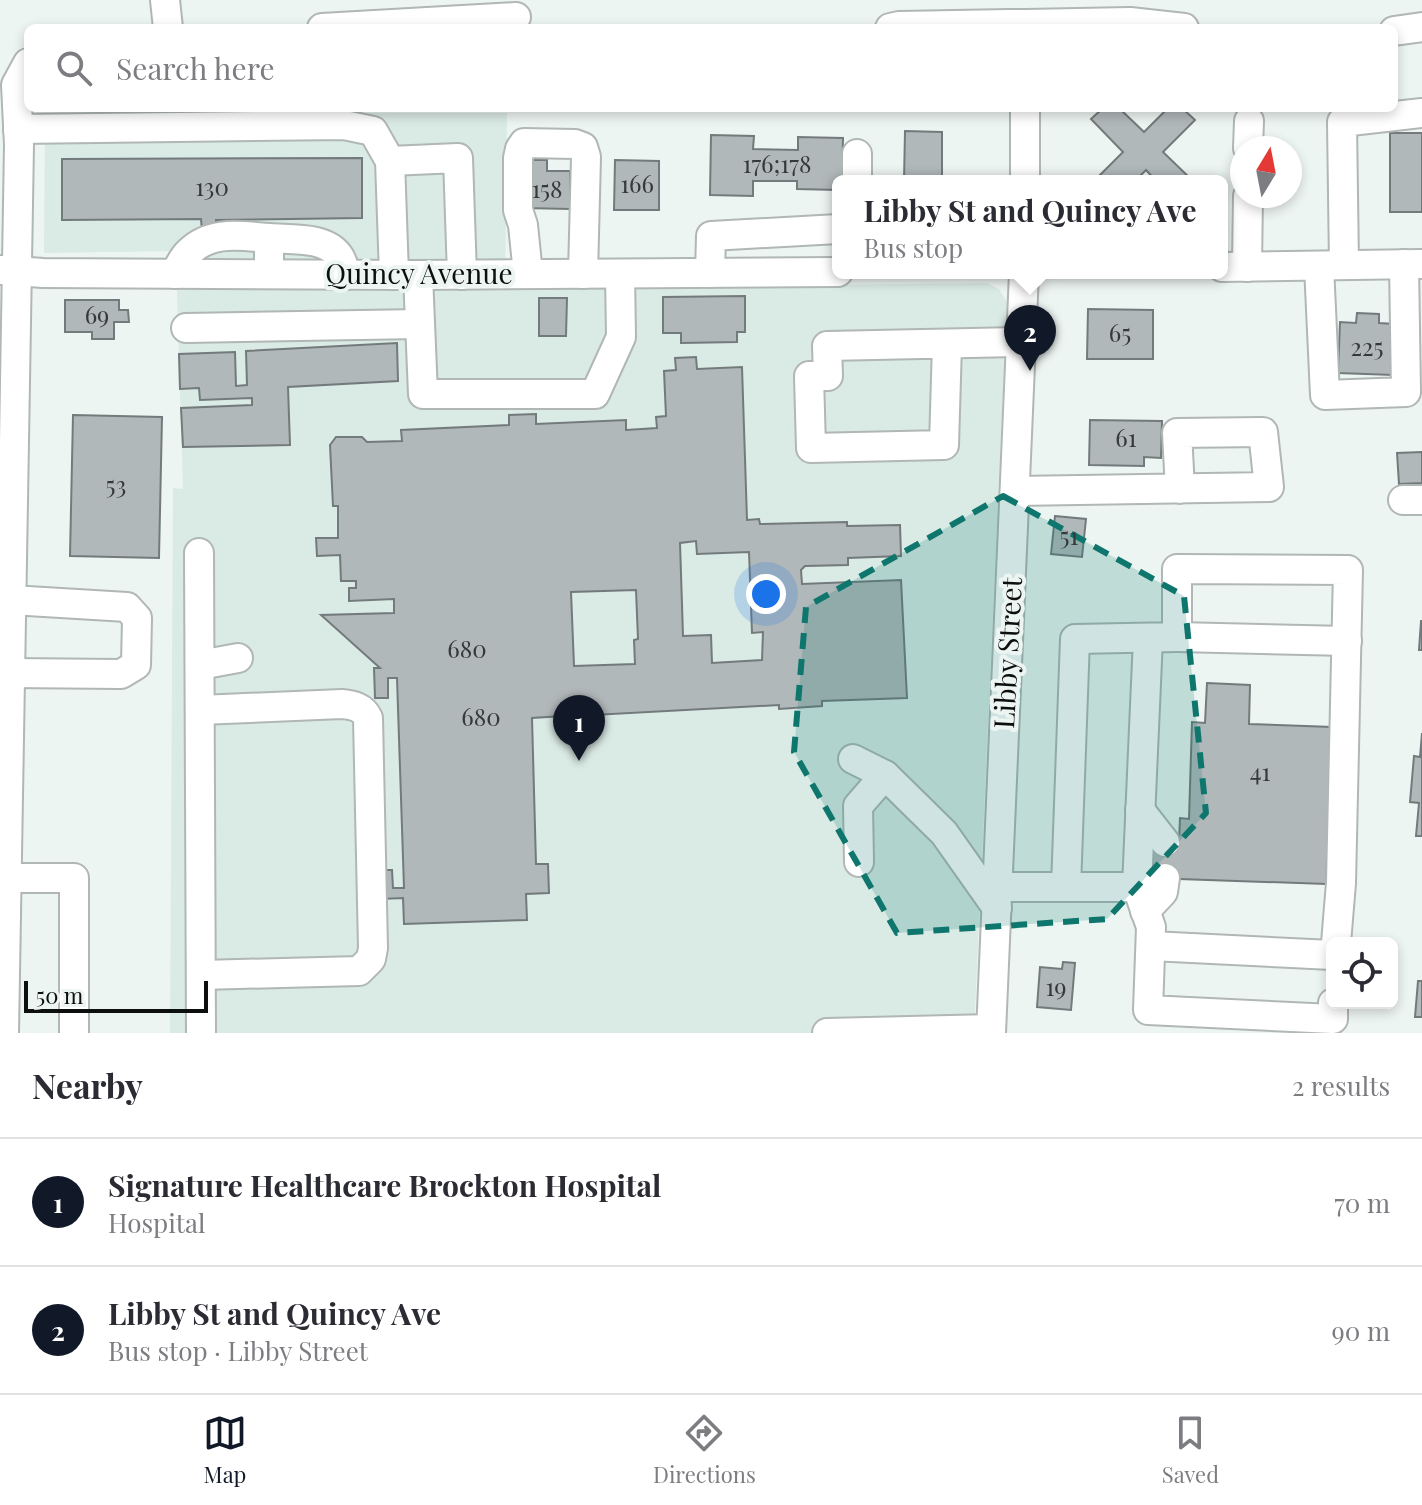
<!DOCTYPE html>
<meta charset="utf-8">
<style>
:root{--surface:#fff;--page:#f7f7f7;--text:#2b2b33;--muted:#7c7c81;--line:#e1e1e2;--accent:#111827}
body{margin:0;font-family:"Playfair Display",serif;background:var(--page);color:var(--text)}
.controls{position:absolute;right:24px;bottom:24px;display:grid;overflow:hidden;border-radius:12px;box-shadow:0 4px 12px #0003}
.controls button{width:72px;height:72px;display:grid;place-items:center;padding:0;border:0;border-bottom:2px solid var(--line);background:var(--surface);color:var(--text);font:40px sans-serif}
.compass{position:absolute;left:1230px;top:136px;width:72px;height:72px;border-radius:50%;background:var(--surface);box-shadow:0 4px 12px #0003;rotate:10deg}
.scale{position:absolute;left:24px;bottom:20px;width:184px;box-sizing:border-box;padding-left:8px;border:4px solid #0d0f0f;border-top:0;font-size:22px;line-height:28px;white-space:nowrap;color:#0d0f0f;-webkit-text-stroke:6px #edf5f2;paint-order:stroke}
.you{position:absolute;left:766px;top:594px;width:28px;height:28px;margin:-20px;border:6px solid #fff;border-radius:50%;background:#1a73e8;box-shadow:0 0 0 12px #1a73e833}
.badge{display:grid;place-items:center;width:52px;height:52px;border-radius:50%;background:var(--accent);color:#fff;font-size:26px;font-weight:700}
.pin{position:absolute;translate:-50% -66px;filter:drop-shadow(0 2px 4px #0008)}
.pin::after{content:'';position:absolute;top:42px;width:28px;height:24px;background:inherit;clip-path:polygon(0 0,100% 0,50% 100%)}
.popup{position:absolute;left:832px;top:175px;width:396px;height:104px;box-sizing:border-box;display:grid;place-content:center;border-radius:12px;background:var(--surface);filter:drop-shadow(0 2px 6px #0005);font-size:26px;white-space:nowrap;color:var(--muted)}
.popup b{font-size:30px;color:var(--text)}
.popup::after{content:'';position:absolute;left:50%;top:100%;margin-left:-16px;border:16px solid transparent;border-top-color:var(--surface)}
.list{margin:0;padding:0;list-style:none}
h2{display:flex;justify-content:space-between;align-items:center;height:104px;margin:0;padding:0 32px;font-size:34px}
h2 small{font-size:26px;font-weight:400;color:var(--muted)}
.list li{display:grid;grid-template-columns:52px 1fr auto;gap:24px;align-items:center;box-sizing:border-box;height:128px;padding:0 32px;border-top:2px solid var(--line)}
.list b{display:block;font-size:30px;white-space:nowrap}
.list p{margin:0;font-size:26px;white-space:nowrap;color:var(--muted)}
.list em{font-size:26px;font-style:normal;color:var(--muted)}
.icon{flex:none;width:44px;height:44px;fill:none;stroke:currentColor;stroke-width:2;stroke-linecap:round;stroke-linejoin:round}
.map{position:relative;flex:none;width:1422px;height:1033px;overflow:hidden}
.search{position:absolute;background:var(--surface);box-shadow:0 4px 12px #0003;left:24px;right:24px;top:24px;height:88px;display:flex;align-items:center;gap:20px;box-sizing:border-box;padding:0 28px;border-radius:12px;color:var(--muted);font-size:30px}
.sheet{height:360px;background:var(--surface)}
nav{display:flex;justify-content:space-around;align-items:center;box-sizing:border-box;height:112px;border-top:2px solid var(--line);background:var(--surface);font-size:22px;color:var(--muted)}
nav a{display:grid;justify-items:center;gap:4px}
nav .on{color:var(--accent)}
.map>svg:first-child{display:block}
.built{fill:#daeae5}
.building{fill:#b1b8b9;stroke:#737a7b;stroke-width:2;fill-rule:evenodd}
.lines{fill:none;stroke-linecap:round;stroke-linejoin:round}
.minor-casing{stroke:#b0b7b4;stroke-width:32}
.minor{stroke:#fff;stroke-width:28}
.marked{fill:#0f766e;fill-opacity:0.2;stroke:#0f766e;stroke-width:6;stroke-dasharray:16 10;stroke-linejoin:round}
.labels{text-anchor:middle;stroke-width:8;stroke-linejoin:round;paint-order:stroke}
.number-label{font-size:24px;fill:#36393a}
.street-label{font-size:28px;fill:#0d0f0f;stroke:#edf5f2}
</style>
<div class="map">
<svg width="1422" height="1033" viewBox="0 0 1422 1033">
<rect width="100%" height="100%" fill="#edf5f2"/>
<path class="built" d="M45,113H507L505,289L987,283L999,289L1007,302L974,1033H170L173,488L183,489L177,295L179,251L44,253Z"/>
<g class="building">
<path d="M1103,108H1119L1144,132L1168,108H1182L1195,120L1163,152L1193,181H1156L1146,170L1135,181H1094L1123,152L1091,119Z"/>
<path d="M905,131L942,132V181H904Z"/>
<rect x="1390" y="133" width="32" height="79"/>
<path d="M711,135L754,136L753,149L798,150V137L843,138L842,181H838V190L797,189V181H753V196L710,195Z"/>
<path d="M362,158V218L216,220V230L202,231L201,219L62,220V159Z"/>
<path d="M532,160H547V171H570V209L523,208V172H532Z"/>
<path d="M615,160L659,161V210H614Z"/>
<path d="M745,296V332H737V342L681,343V333H663V297Z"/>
<path d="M539,298H567L566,336H539Z"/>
<path d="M65,300H119V310H128L129,322H114V339H92V332H65Z"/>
<path d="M1088,309L1153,310V359H1087Z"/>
<path d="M1357,313L1379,314V323L1395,324L1393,375L1338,373L1340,322L1356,323Z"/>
<path d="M397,343L398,381L288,387L290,445L183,447L181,408L252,405V398L200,400L199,388L180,389L179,354L235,352L236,386L247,385L246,351Z"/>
<path d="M696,357L697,369L742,367L747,520L759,519L760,524L847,522V526L900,525L901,556L848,558V565L805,566L801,570L802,584L901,580L907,698L822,701V706L779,709V705L575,716V704L563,705V716L532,718L536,864H548L549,893L526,894L527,920L404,924L403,898L381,899L380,870H392L393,888H404L397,678H388V698H375L374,668H380L321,615L394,613V599L349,601V588H356V581H341L340,555L317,556L316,538H338V506H333L330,445L336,437H362L367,442L402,441L401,430L509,425V415L536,414V424L626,420V430L657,428L656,417L666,416L664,371L676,370L675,358ZM696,541L697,554L749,552L752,633L763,632L762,660L712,663L711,635L683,636L680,543ZM636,590L638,639L634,640L635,664L574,666L571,592Z"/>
<path d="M73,415L162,417L159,558L70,556Z"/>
<path d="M1090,420L1162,421L1161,458L1144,457V466L1089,465Z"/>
<path d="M1422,452V483L1399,484L1397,453Z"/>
<path d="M1055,516L1086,519L1082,557L1051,554Z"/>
<path d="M1421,621H1422V650H1419Z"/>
<path d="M1207,683L1250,685L1249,724L1332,727L1326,884L1151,878L1152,841L1179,842L1180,818L1189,819L1192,722L1205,723Z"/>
<path d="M1422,733V836H1416L1419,803L1410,802L1414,756L1420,757Z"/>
<path d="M1063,962L1075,963L1071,1010L1037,1007L1040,967L1062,969Z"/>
<path d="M1418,981H1422V1017H1415Z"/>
</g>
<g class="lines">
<g class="minor-casing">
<g id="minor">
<path d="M165,0L168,28"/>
<path d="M1026,24L1130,22L1184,28"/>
<path d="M322,28L516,17"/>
<path d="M890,28L899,26L1009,24H1026V28"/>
<path d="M1394,31L1422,27"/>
<path d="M18,129L344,125L373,131L390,161L394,275"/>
<path d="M1248,148L1249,121"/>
<path d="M390,161L458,158L462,275"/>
<path d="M857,181V154"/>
<path d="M1025,181V108"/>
<path d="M1344,265L1342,122L1422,113"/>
<path d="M1319,266L1325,395L1406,392L1404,264"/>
<path d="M1222,267L1421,264"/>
<path d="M1247,267L1248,196"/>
<path d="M0,270L43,273L418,275L838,272"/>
<path d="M710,273L711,236L838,229"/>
<path d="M175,274C179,266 183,257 189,252C211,230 241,236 269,238"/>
<path d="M269,274V238C291,240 325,236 339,256C343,261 344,269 346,275"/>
<path d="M528,274L523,225L518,210V158L520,149L524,143L575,144L583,147L586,157L583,274"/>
<path d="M418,275L423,394H595L621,337L620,274"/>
<path d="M186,328L420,324"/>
<path d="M947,344L944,445L811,448L809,376H828L827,346L1021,342"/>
<path d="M1015,491L1269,487L1263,432L1177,433L1180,489"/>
<path d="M1403,500H1422"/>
<path d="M199,553L201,1033"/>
<path d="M1177,637L1347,641"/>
<path d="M200,665L238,658"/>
<path d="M9,673L121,674L136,665L137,618L127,607L11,600"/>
<path d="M200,710L342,704C353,705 363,707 368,718L373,948L371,959L359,971L201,975"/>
<path d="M853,759L885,775L944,833L997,908"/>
<path d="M1140,810L1165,842"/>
<path d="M859,862L858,806L885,775"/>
<path d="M6,878H74V1033"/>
<path d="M998,887H1137L1151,927L1148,1010L1333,1019V1003"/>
<path d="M1066,887L1075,639L1177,637V569L1348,570L1341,883L1336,943"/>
<path d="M1137,887L1148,638"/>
<path d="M1145,911L1163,892L1165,878"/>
<path d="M1151,946L1332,955"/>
<path d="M4,1033L19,145L16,85L28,63"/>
<path d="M827,1033L991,1029"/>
<path d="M991,1033L1024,273"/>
</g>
</g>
<use href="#minor" class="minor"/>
</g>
<path class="marked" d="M1003,496L1184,596L1206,813L1107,919L897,933L794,752L806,607Z"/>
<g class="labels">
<g class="number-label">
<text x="777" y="173">176;178</text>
<text x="637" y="193">166</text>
<text x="212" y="196">130</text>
<text x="547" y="198">158</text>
<text x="97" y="324">69</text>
<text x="1120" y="342">65</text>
<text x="1367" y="356">225</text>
<text x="1126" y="447">61</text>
<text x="116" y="494">53</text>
<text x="1069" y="545">51</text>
<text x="467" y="658">680</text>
<text x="481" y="726">680</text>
<text x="1260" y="781">41</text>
<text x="1056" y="996">19</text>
</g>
<g class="street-label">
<text x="419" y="284">Quincy Avenue</text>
<text transform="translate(1008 653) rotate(-87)" y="10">Libby Street</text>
</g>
</g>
</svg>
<div class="controls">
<button><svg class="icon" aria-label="locate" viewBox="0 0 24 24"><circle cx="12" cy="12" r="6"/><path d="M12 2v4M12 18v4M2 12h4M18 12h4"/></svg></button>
</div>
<svg class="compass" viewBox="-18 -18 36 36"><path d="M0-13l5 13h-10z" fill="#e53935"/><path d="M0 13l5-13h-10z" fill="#7c7c81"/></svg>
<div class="scale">50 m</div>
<div class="you"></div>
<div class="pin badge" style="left:579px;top:761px">1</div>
<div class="pin badge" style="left:1030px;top:371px">2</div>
<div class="popup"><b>Libby St and Quincy Ave</b>Bus stop</div>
<div class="search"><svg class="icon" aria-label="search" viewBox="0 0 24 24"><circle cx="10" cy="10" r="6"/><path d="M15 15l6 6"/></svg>Search here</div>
</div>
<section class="sheet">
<h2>Nearby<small>2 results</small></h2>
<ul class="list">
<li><span class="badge">1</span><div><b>Signature Healthcare Brockton Hospital</b><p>Hospital</p></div><em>70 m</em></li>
<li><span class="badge">2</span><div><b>Libby St and Quincy Ave</b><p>Bus stop · Libby Street</p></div><em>90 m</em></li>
</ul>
</section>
<nav>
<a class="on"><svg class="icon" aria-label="map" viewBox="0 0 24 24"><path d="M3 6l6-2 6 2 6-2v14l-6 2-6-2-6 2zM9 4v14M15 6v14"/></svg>Map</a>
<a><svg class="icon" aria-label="directions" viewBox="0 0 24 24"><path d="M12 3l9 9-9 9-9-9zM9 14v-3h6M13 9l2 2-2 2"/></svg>Directions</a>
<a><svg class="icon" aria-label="saved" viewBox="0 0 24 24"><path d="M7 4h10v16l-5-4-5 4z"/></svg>Saved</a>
</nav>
